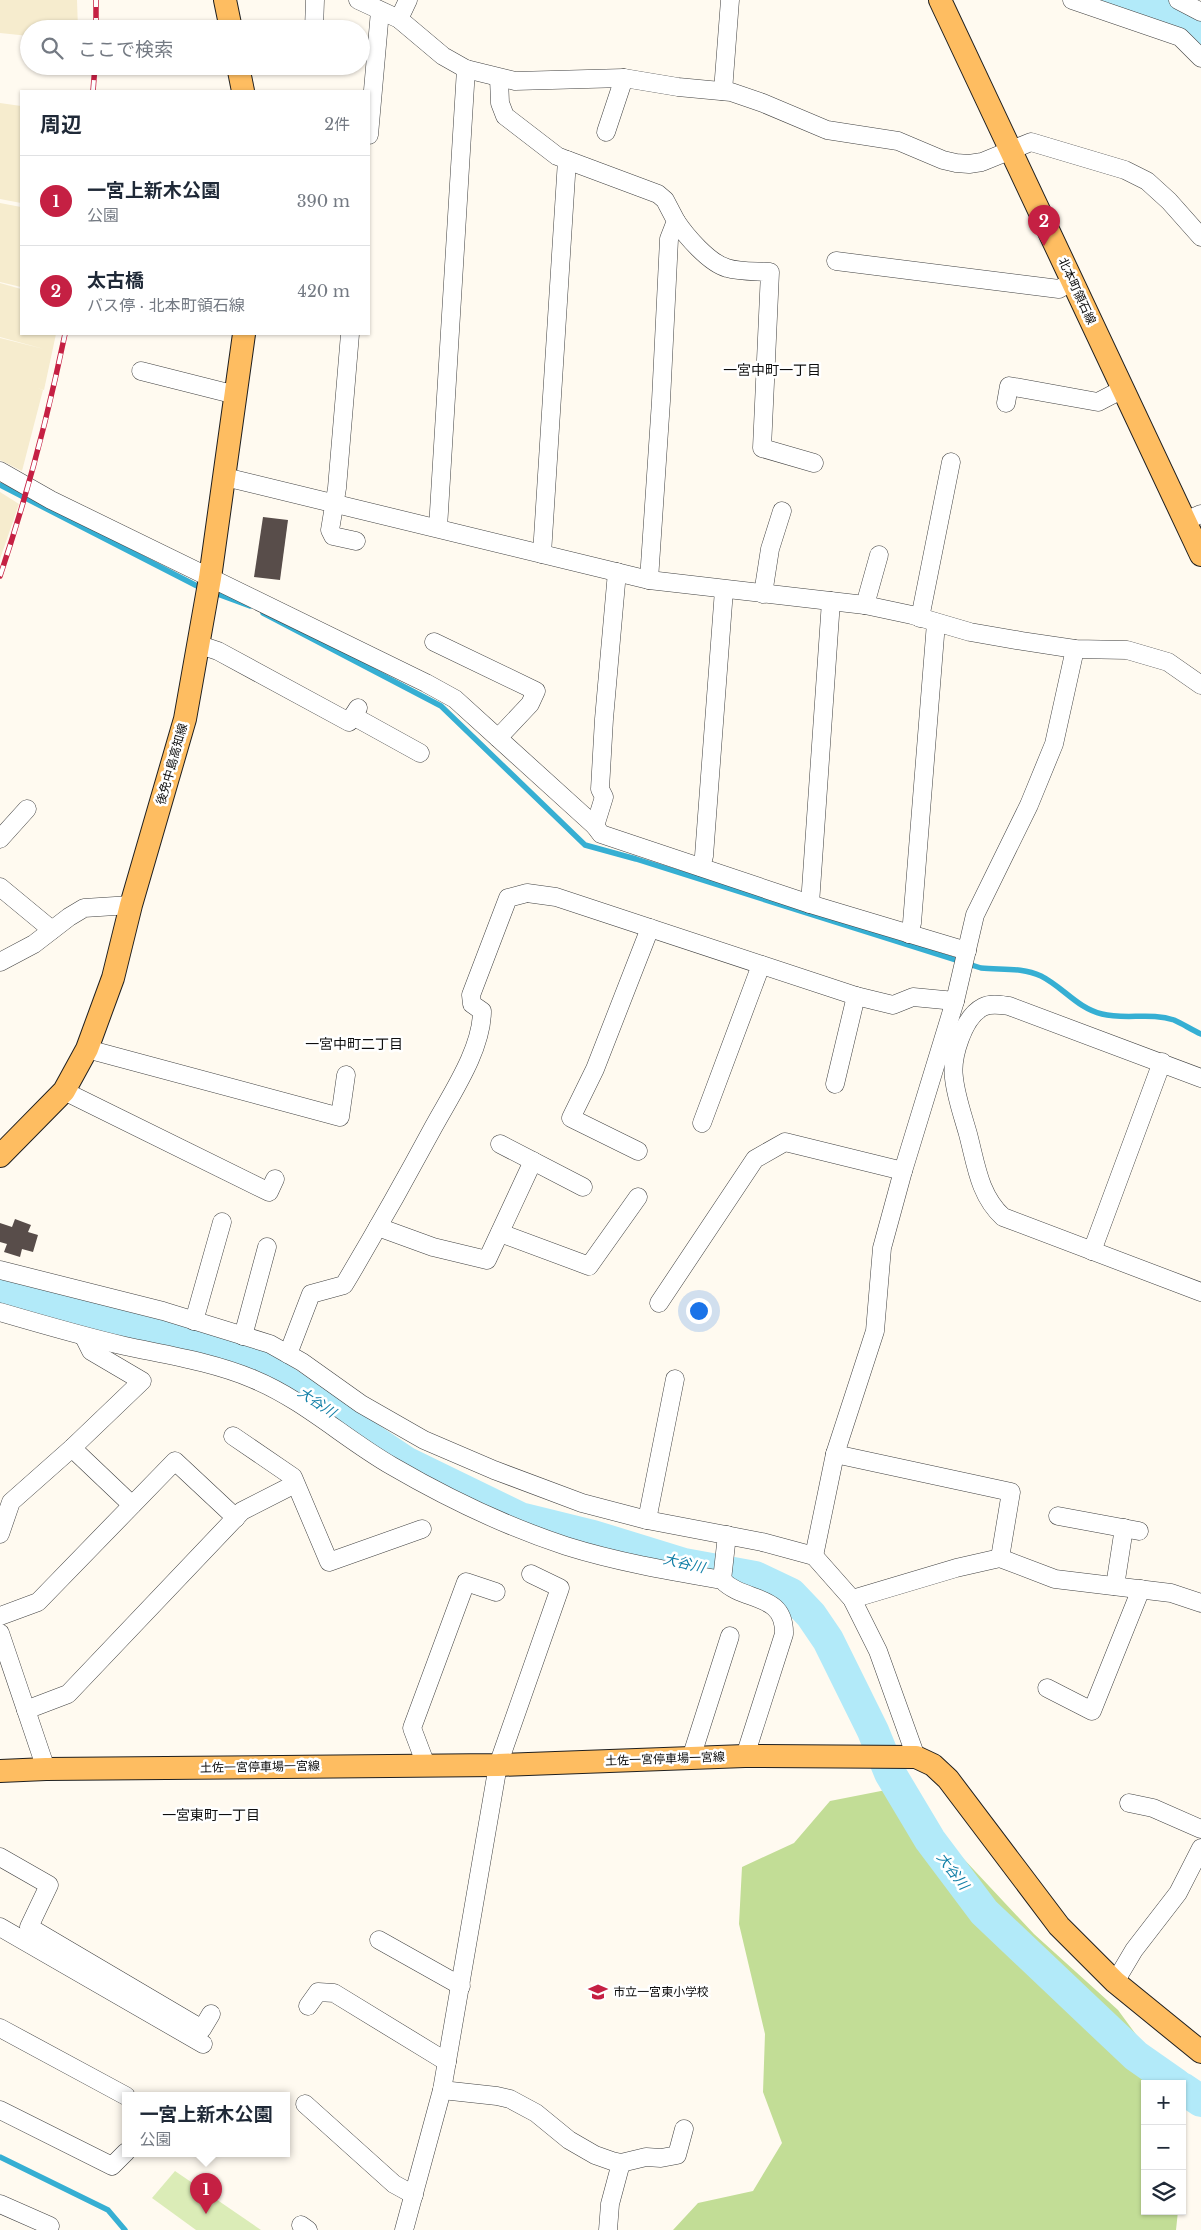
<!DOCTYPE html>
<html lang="ja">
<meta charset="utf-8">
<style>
:root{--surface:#fff;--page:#f2f2f3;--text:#1f2937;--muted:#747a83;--line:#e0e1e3;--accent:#c52043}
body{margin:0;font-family:"Libre Baskerville","Noto Sans JP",serif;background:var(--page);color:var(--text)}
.controls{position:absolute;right:15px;bottom:15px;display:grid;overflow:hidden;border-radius:0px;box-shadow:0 1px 4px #0004}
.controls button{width:45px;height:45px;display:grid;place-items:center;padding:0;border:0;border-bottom:1px solid var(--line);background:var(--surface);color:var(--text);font:25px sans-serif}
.you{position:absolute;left:698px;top:1310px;width:18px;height:18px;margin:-12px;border:4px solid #fff;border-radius:50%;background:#1a73e8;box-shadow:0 0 0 8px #1a73e833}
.badge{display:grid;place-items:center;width:32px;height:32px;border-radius:50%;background:var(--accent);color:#fff;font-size:16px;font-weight:700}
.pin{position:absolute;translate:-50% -41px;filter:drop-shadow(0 1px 2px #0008)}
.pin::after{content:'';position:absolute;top:26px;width:18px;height:15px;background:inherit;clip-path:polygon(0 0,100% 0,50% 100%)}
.popup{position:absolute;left:122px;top:2092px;width:168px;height:65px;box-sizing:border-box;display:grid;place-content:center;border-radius:0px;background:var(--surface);filter:drop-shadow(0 1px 4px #0005);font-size:16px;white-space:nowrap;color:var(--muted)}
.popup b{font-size:19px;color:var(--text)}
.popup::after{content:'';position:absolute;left:50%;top:100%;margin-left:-10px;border:10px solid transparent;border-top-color:var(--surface)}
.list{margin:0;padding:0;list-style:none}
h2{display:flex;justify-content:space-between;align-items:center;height:65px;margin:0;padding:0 20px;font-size:21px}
h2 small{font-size:16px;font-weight:400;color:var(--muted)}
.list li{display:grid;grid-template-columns:32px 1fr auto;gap:15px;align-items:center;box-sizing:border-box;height:90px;padding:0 20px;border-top:1px solid var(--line)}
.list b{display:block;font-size:19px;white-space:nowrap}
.list p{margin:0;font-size:16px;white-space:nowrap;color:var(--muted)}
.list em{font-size:16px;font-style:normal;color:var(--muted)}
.icon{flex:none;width:28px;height:28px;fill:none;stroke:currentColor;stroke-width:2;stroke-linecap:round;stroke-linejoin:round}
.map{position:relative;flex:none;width:1201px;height:2230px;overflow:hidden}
.search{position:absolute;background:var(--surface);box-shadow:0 1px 4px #0004;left:20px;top:20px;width:350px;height:55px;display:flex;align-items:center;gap:12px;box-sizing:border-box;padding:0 18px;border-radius:28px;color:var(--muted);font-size:19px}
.panel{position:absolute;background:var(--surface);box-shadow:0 1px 4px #0004;left:20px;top:90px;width:350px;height:245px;border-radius:0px}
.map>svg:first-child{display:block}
.farmland{fill:#f6ecce}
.green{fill:#dbecb7}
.forest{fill:#c2dd96}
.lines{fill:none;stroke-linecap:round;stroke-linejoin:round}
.stream{stroke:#36afd3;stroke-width:5.5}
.river{stroke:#b2eaf9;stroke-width:32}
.building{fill:#584d4a}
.minor-casing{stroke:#414141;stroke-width:19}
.major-casing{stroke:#1f1f1f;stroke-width:24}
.minor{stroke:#fff;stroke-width:18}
.major{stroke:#febd61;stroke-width:22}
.rail-casing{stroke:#c52043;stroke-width:5.5}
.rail{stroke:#fff;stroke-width:4;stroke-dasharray:11;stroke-linecap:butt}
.labels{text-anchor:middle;stroke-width:5;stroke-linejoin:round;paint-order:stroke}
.street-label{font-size:12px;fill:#0e0e0e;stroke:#fff}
.poi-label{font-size:12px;fill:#0e0e0e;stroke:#fff;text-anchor:start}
.neighbourhood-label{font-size:14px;fill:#0e0e0e;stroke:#fff}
.water-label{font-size:14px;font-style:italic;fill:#117fa7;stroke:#fff}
</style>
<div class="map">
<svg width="1201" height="2230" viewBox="0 0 1201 2230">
<rect width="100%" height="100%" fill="#fffaf0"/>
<g class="farmland">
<path d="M0,0H77L78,29H29V36L0,33Z"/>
<path d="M0,103L21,106V203L0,199Z"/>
<path d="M0,203L21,207V287L0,282Z"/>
<path d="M0,283L21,289V334H56L44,390L37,388L43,390L22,471L0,460V338L44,349L0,337Z"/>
<path d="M0,492L19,504L0,559Z"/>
</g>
<path class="green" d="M175,2171L261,2230H196L152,2198Z"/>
<path class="forest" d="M886,1790L931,1824L1034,1934L1118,2010L1154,2059L1161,2084H1145V2211H1178L1176,2230H673L698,2203L753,2191L782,2143L763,2092L765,2034L739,1924L742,1867L794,1843L830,1801Z"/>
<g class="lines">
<g class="stream">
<path d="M0,485L203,589"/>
<path d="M212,592L250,606"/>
<path d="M263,613L441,706L585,845L636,859L981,968C1001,970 1022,967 1041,976C1063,987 1077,1008 1102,1014C1125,1020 1151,1012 1174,1020C1183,1024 1192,1030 1201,1034"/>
<path d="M0,2157L108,2210L125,2230"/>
</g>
<g class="river">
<path d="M1117,0C1145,10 1178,13 1201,34"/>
<path d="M0,1291L143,1332L175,1337L236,1353L259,1364L407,1463L520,1518L593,1536L684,1564L755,1577L791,1594L811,1615L828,1640L873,1731L890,1773L930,1840L984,1912L1136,2056L1176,2084"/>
<path d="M1182,2088L1201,2101"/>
</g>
</g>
<g class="building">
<path d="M263,517L288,520L280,580L254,577Z"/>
<path d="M15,1219L31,1225L28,1232L38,1235L33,1252L22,1249L20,1257L4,1252L7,1244L0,1242V1223L12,1227Z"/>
</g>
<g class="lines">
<g class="minor-casing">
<g id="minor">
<path d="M358,0L399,19L443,56L466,69L515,81L624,78L678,87L731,92L763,103L827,130L898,141L943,160L956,163L969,164L982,162L1031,142L1125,170L1147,181L1169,201L1201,237"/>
<path d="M1072,0L1180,37L1201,58"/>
<path d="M1178,0L1201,12"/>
<path d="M399,19L408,0"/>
<path d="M314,29L315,0"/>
<path d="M499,78L500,103L505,116L557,156L567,160L542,554"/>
<path d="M723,91L730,0"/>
<path d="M606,132L624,78"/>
<path d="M369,135L380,11"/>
<path d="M567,160L658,194L665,200L676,221L669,239L661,401L649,580"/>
<path d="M676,221C686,236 709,263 727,268C740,272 756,271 770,272L762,448L814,463"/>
<path d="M836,261L1059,289L1073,281"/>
<path d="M350,334L337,488L330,530L333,536L356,541"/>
<path d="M141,371L236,395"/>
<path d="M1006,403L1009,386L1098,402L1123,389"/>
<path d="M0,471L51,500L426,683L455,699L595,826"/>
<path d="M225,477L649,580L865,605L912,615L970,632L1022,641L1075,649L1127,650L1168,662L1201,685"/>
<path d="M1185,521L1201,514"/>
<path d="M438,528L466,69"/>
<path d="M617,572L604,719L600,789L604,797L595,826L601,834L810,904L967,951"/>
<path d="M763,594L770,549L782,511"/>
<path d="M865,605L879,555"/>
<path d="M920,618L951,462"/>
<path d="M434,642L536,691L530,704L498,738"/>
<path d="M200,645L218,651L349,722L358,708"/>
<path d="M353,716L420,753"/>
<path d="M0,839L27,809"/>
<path d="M701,867L704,856L724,590"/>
<path d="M0,887L52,930"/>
<path d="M810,904L831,601"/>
<path d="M909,934L912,923L936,623"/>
<path d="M0,962L34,944L69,917L84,908L131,905"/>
<path d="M87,1049L340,1117L346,1075"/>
<path d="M1201,1078L1009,1006C1001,1005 991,1003 983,1007C963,1017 951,1058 954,1078C956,1097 963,1116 968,1134C976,1164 979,1195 1003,1217L1201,1292"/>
<path d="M835,1084L856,996"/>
<path d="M64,1091L269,1192L275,1179"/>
<path d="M702,1123L761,965"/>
<path d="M500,1144L583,1187"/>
<path d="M638,1151L571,1118L595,1069L650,928"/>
<path d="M378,1227L433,1247L487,1260L533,1161"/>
<path d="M500,1233L589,1266L638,1197"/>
<path d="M1092,1251L1162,1062"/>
<path d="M0,1270L163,1311L270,1344L302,1362L361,1404L424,1440L494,1470L582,1503L647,1520L762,1542L814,1556L852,1599L878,1651L916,1757"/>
<path d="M659,1303L755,1159L785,1142L903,1171"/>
<path d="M0,1312C41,1324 82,1336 125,1346C167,1355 213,1362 253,1379C304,1400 345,1439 392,1466C447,1498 505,1526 566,1546C617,1562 670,1571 722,1580C744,1603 785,1592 784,1634L745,1756"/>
<path d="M194,1321L222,1222"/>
<path d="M243,1336L267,1247"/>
<path d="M288,1354L311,1294L344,1285C375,1233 405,1180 434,1126C452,1093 482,1049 482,1011L472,1004L471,995L508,898L527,893L556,897L856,996L893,1005L913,997L955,1001L975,915L1029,805L1054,744L1075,649"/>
<path d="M233,1436L293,1477L329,1562L422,1529"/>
<path d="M72,1448L132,1505"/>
<path d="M835,1454L1011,1492L1000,1558"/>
<path d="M1058,1516L1139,1531"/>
<path d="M647,1520L675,1379"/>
<path d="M0,1534L11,1502L72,1448L142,1381L91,1351L84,1337"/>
<path d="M814,1556L835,1454L875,1331L882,1248L903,1171L955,1001"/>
<path d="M722,1580L727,1535"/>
<path d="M1115,1586L1124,1528"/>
<path d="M852,1599L956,1568L1000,1558L1055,1579L1171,1593L1201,1603"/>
<path d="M0,1616L38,1602L175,1461L236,1518"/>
<path d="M0,1633L46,1769"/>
<path d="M1047,1688L1092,1711L1141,1589"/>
<path d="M26,1710L68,1694L242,1511L295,1484"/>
<path d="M691,1758L730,1636"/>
<path d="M426,1765L412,1728L466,1582L496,1592"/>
<path d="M1129,1803L1153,1808L1201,1829"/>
<path d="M0,1857L49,1885L29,1927L202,2029L211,2014"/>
<path d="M0,1927L203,2044"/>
<path d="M379,1940L461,1986"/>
<path d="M1115,1982L1134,1950L1178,1893L1201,1848"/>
<path d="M308,2006L318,1992L334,1993L447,2062"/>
<path d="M0,2028L126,2096"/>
<path d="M442,2090L497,2096L510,2099L536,2113L569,2140L595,2155L612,2161L621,2163L646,2157L661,2158L677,2155L684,2129"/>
<path d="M305,2104L394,2184L414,2195"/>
<path d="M0,2110L112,2166L126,2152"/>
<path d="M0,2204L50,2226"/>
<path d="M301,2225L308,2230"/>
<path d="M404,2230L442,2090L498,1765L560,1588L531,1574"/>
<path d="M608,2230L610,2204L621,2163"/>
</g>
</g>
<g class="major-casing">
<g id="major">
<path d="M225,0L231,29"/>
<path d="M940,0L1201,555"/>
<path d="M238,66L243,91"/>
<path d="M0,1156L64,1091L87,1049L113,978L131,905L185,719L210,578L244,334"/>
<path d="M0,1771L46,1769L498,1765L745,1756L916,1757L933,1765L948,1779L1059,1926L1115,1982L1201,2052"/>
</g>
</g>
<use href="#minor" class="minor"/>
<use href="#major" class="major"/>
<g class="rail-casing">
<g id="rail">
<path d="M96,29V0"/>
<path d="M93,91L95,66"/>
<path d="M0,576C27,496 48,416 65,334"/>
</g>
</g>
<use href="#rail" class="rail"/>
</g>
<defs>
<g id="school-bare" transform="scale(1.5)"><path d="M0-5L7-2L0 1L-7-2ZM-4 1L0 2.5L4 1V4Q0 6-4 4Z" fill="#c52043" stroke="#fff" stroke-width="2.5" paint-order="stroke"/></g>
</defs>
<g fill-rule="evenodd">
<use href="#school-bare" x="598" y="1992"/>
</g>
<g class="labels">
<g class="street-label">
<text transform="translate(1077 291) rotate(65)" y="4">北本町領石線</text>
<text transform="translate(172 764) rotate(-74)" y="4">後免中島高知線</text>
<text transform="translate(665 1759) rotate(-2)" y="4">土佐一宮停車場一宮線</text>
<text transform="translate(260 1767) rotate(-1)" y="4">土佐一宮停車場一宮線</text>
</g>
<g class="poi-label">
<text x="613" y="1996">市立一宮東小学校</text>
</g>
<g class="neighbourhood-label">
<text x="772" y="375">一宮中町一丁目</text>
<text x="354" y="1049">一宮中町二丁目</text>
<text x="211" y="1820">一宮東町一丁目</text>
</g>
<g class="water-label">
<text transform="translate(317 1402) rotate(34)" y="5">大谷川</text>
<text transform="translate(684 1563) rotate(13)" y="5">大谷川</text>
<text transform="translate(953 1871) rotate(53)" y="5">大谷川</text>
</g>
</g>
</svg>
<div class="controls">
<button>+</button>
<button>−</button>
<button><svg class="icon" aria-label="layers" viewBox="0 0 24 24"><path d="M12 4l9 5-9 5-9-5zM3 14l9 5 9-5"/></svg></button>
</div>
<div class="you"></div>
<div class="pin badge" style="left:206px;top:2214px">1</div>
<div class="popup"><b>一宮上新木公園</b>公園</div>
<div class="pin badge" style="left:1044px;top:246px">2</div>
<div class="search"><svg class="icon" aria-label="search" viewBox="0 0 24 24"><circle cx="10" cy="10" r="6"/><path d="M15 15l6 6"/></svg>ここで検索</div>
<section class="panel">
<h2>周辺<small>2件</small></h2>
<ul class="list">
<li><span class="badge">1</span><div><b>一宮上新木公園</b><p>公園</p></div><em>390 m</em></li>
<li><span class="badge">2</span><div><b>太古橋</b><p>バス停 · 北本町領石線</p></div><em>420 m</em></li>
</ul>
</section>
</div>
